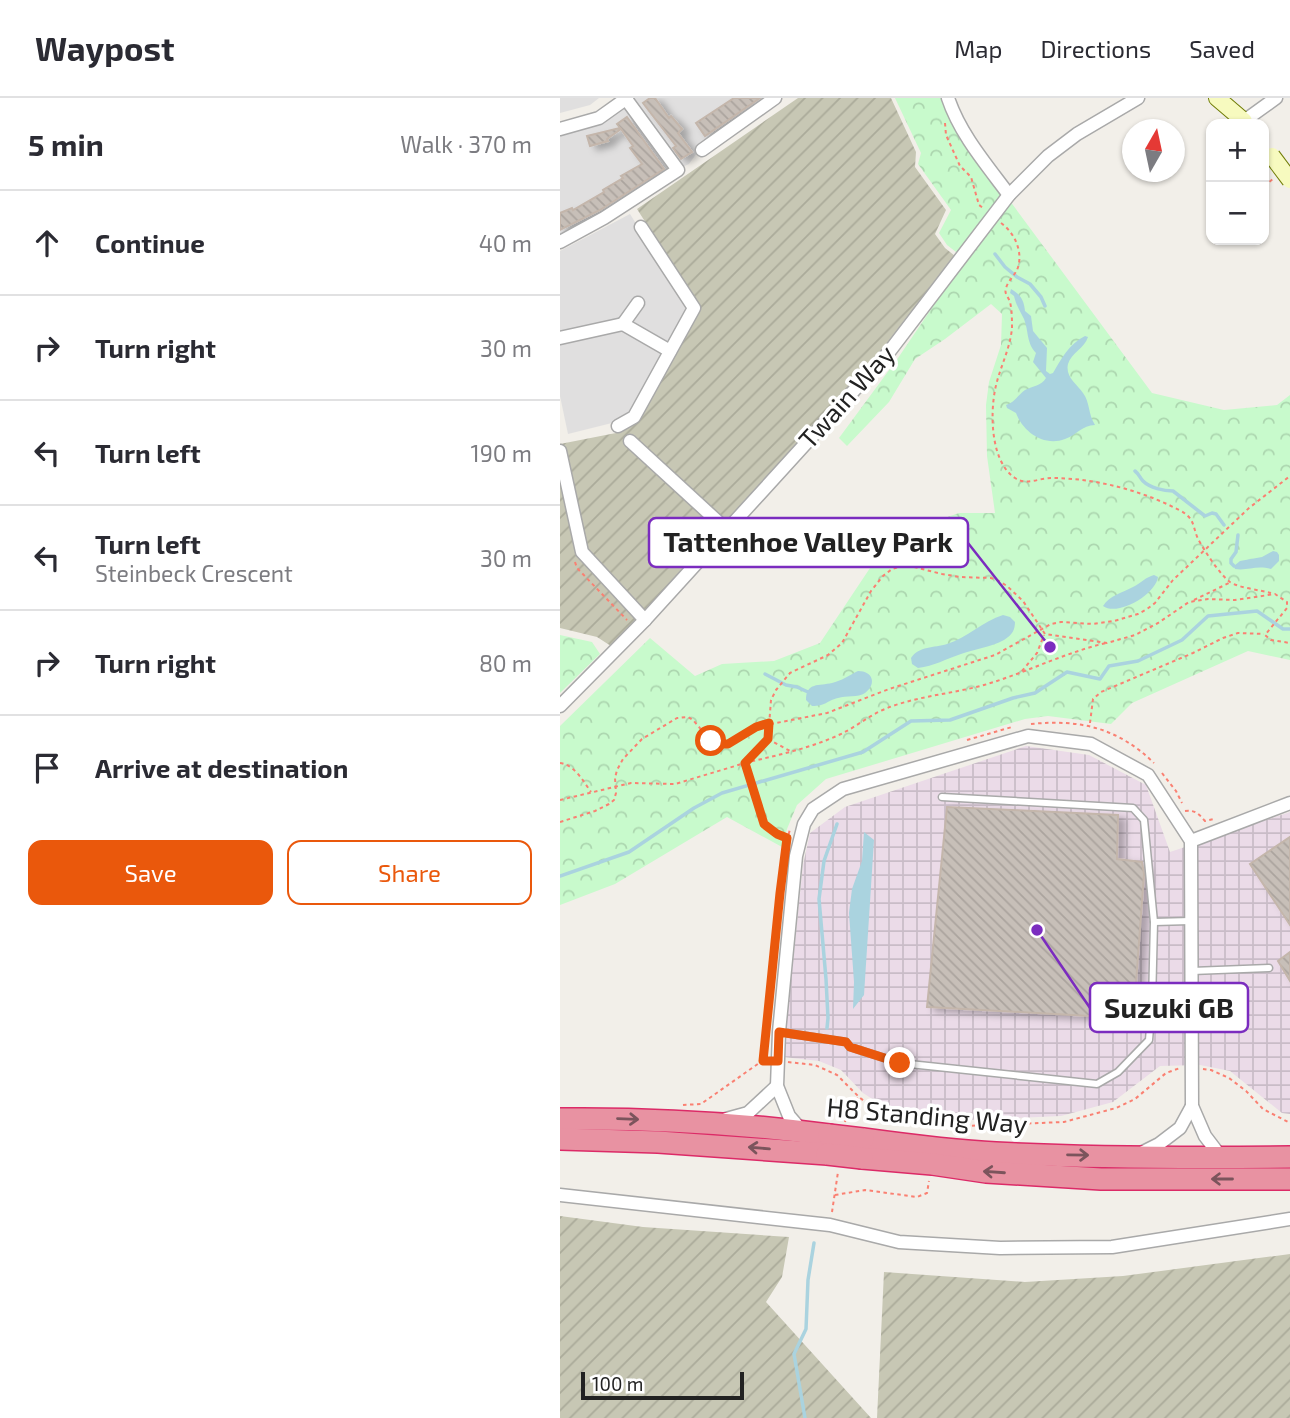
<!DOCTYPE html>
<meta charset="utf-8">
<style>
:root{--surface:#fff;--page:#f7f7f7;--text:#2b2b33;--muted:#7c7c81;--line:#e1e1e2;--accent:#ea580c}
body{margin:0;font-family:"Exo 2",sans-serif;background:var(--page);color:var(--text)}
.controls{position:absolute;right:21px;top:21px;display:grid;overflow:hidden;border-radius:14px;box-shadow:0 2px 5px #0004}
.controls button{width:63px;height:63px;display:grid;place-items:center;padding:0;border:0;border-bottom:2px solid var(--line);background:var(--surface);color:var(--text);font:35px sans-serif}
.compass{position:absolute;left:562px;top:21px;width:63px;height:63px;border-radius:50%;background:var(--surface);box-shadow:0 2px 5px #0004;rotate:9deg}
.scale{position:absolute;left:21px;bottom:18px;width:163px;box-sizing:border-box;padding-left:7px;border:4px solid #222;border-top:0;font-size:19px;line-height:24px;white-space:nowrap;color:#222;-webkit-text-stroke:5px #fff;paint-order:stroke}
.stop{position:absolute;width:21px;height:21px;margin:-16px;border:5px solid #ea580c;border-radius:50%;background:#fff}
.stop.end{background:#ea580c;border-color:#fff;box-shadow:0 2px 7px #0008}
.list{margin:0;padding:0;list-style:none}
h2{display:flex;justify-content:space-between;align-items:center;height:91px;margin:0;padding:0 28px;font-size:30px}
h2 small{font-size:23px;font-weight:400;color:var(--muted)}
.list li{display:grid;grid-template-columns:46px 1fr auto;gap:21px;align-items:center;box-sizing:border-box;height:105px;padding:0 28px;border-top:2px solid var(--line)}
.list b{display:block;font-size:26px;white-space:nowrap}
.list p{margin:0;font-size:23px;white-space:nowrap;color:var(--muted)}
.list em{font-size:23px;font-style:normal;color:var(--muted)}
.actions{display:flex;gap:14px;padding:21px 28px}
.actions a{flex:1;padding:16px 0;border:2px solid var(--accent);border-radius:14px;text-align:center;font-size:24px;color:var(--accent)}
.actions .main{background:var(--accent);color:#fff}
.icon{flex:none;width:38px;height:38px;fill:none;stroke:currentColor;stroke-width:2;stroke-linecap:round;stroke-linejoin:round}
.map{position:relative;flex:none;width:730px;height:1320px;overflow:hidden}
header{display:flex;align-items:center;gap:42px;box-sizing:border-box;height:98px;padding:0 35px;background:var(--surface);border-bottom:2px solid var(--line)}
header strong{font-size:33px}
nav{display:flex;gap:38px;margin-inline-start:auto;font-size:24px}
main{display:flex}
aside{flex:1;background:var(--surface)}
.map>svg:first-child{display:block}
.residential{fill:#e0dfdf}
.industrial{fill:url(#industrial-grid)}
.construction{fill:url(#construction-furrows)}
.park{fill:url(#park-crowns)}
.water{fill:#aad3df}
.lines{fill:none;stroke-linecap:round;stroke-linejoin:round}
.stream{stroke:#aad3df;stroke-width:3.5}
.building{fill:url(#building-back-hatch);stroke:#c4b6ab;stroke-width:2;filter:url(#shadow)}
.lane-casing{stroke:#a9a9a9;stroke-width:9}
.street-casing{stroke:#a9a9a9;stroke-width:15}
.secondary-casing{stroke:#707d05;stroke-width:18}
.highway-casing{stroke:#dc2a67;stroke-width:24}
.path{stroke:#fa8072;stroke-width:2;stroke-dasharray:3.5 3.5;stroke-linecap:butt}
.lane{stroke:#fff;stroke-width:6}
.street{stroke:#fff;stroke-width:12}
.secondary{stroke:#f7fabf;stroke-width:16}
.highway{stroke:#e892a2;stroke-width:21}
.secondary-bridge-casing{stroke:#707d05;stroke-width:18;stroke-linecap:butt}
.highway-bridge-casing{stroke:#dc2a67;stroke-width:24;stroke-linecap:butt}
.secondary-bridge{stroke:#f7fabf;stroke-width:16}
.highway-bridge{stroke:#e892a2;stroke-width:21}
.oneway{stroke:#7b545c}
.route{stroke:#ea580c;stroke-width:9}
.labels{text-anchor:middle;stroke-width:7;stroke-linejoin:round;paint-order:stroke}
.street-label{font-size:26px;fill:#222;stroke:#fff}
.leader{fill:none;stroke:#7b2cbf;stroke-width:2.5}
.callout-dot{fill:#7b2cbf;stroke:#fff;stroke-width:2.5}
.callout{fill:#fff;stroke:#7b2cbf;stroke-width:2.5}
.callout-label{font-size:28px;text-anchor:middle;font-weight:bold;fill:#222}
</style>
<header>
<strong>Waypost</strong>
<nav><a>Map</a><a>Directions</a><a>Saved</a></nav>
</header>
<main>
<aside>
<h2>5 min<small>Walk · 370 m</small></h2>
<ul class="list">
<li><svg class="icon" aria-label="ahead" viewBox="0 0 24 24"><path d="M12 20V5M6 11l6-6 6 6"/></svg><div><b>Continue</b></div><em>40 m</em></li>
<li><svg class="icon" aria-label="right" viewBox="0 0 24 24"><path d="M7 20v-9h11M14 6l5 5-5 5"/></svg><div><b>Turn right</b></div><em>30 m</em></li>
<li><svg class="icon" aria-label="left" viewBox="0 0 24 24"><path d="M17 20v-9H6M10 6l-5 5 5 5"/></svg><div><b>Turn left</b></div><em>190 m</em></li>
<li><svg class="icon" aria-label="left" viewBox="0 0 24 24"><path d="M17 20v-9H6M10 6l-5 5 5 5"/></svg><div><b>Turn left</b><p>Steinbeck Crescent</p></div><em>30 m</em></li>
<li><svg class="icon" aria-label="right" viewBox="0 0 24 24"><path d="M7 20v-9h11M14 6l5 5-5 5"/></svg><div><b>Turn right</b></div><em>80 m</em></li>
<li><svg class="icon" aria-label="arrive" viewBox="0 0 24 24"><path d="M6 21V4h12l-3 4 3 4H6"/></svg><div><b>Arrive at destination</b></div></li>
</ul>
<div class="actions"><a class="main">Save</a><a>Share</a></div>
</aside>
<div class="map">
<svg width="730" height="1320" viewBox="0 0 730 1320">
<defs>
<pattern id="industrial-grid" width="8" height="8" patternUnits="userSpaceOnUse" patternTransform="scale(1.75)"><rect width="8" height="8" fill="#ebdbe8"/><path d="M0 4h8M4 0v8" fill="none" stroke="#c9bcc7"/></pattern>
<pattern id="construction-furrows" width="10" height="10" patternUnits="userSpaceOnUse" patternTransform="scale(1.75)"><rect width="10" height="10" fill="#c7c7b4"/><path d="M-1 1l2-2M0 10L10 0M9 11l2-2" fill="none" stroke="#abab9a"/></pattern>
<pattern id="park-crowns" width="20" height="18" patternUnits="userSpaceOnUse" patternTransform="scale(1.75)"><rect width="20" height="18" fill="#c8facc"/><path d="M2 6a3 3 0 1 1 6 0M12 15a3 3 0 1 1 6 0" fill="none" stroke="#acd6af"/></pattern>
<pattern id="building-back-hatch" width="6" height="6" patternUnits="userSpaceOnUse" patternTransform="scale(1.75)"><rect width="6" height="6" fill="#c7bfb8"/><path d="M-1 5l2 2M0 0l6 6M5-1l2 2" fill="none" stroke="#aba49e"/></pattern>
<filter id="shadow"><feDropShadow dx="7" dy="4" stdDeviation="3.5" flood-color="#0004"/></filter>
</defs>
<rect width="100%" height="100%" fill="#f2efe9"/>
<g class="residential">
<path d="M0,0H39L30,7L0,15Z"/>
<path d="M70,0H208L142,48L129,66L92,83L43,115L0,139V36Z"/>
<path d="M70,116L129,210L70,316L56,324L8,336L0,298V153Z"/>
</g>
<path class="industrial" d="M466,648L529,657L586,687L610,754L730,714V1016L722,1015L670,973L640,967L600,968L553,1004L501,1018L407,1022L331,1013L303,995L281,972L259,963L223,959L243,767L250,735L285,709Z"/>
<g class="construction">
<path d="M238,0H331L356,54L355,69L386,112L375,136L385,150L395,158L321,254L90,511L51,548L37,539L0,530V346L61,334L77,323L140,210L77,111Z"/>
<path d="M0,1118L83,1129L229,1139L222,1179L206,1204L311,1320H0Z"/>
<path d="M730,1156V1320H317L324,1174L465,1184L563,1178Z"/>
</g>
<g class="park">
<path d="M335,0H386L447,99L592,295L664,312L717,307L730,297V562L688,553L572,605L551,626L488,618L465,621L266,681L237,707L227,731L222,749L167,719L55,786L0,807V628L90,540L135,578L162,566L214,563L260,545L310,470L344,434L399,415H435L427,358L426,307L429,284L441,247L442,216L431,206L385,241L355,261L329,304L287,348L279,340L338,260L405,161L387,147L379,135L391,112L358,66L361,55Z"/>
<path d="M0,537L32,544L40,556L0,595Z"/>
</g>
<g class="water">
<path d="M451,191C460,196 464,202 465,213L471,218L473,233L487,250L486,273L490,276L493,275C501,261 509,246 525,238L528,239C525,250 511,255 508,266C505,279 517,286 523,295C530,304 528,316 535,327C522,327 517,337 505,341C484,349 463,334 456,315L447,310L446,307C455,304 458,297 465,292C473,288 481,288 486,280L473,264L476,255C466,244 469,234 464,221C460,213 456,207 454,198L450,195Z"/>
<path d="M713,453L717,454L719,457V463L711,471C696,467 688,473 675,471L674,468L680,463L702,459Z"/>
<path d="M594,477L598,479C596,496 558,519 543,508C550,497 562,495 573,489C581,485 586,479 594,477Z"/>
<path d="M443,517L450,519L455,524C455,532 452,537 444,542C431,549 415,551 401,556C386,561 374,568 358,570L352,566L351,560C359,548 374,550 387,546C407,540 423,523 443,517Z"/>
<path d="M298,573C313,573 317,586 305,595C298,600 286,597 278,600C266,603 266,608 252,608L246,602C246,584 259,588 272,585C281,583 290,577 298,573Z"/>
<path d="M304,734L314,742L304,897L293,911L294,884L289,815L292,791L302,763Z"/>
</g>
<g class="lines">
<g class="stream">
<path d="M435,156L445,169L457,179L470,186L481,199L485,208"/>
<path d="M575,373C579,376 580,380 583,383C590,390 604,393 613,393L645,418L652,415L656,416L664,427"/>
<path d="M674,468L671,465V461L676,454L678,437"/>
<path d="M205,576L226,587L237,589L248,594"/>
<path d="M0,778L69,754L134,710L162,695L303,654L351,623L390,622L453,600L475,595L507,574L540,581L549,568L578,563L622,542L648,518L697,513L723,531H730"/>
<path d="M267,930L268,920L266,881L259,801L264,763L277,726"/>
<path d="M245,1320L234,1256L246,1231L248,1182L254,1145"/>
</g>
</g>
<g class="building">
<path d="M90,0H95L109,20L111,18L122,31L118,35L132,54L121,61L113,50L116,48L83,5Z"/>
<path d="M174,0H200L145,38L136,25Z"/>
<path d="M67,19L104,71L40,112L0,132V115L12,110L13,112L44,94L43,92L63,80L61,78L82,66L70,50L73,48L61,31L47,41L48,43L30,48L27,38L60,30L57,26Z"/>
<path d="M387,709L558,717L557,761L582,764L584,776L575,899L548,919L367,909Z"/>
<path d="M730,739V827L690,766Z"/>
<path d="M730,854V883L718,863Z"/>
</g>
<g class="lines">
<g class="lane-casing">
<g id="lane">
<path d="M594,824L630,823"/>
<path d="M632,873L709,870"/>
<path d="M219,934L286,944L290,949L340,965L537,986L558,974L589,942L592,906L594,824L584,722L573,710L382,699"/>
</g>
</g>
<g class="street-casing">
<g id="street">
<path d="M388,0C400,36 426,66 449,97"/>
<path d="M684,23L716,0"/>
<path d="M0,31L39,20L67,0"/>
<path d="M142,52L215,0"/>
<path d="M0,144L44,120L118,72L66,1"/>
<path d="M63,226L78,205"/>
<path d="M0,240L63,226L110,253"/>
<path d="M58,328L74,319L134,210L81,129"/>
<path d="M70,343L167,432"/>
<path d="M0,353L22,454L85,522"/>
<path d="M0,608L85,522L329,254L449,97L488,58L517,36L578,0"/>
<path d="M631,743L730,705"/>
<path d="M166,1021L188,1015L217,988"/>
<path d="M242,1033L229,1018L217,988L219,934L236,758L244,726L253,711L283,691L468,638L531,646L588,677L631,743L632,1008L645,1038L661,1059"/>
<path d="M581,1055L599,1046L620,1030L632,1008"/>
<path d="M0,1097L270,1127L339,1144L440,1150L552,1149L730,1121"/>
</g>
</g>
<g class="secondary-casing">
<path id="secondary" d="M657,0L684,23"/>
</g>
<g class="highway-casing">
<g id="highway">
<path d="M0,1021C90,1020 180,1025 269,1037"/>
<path d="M0,1041L98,1044L267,1056"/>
<path d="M303,1041C347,1047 392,1053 436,1055C534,1060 632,1060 730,1059"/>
<path d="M302,1060L372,1066L426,1074L541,1081H730"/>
</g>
</g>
<g class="path">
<path d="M385,25L386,37L400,68L411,79L419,107L423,110"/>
<path d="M704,88L713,81"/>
<path d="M441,125C455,135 464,155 457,172C454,178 448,183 446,190C444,196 448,198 450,204C452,212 452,222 452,230C450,252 439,271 435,292C430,318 431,364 455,380C466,388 479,380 491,380C534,380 581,392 619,412C635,420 632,427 638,441C644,452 660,477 670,484C679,490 700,492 711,495"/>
<path d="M15,464L17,470L67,522"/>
<path d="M634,502L669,485"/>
<path d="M462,573L477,555L484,537"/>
<path d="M530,625L533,601L541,594L633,555L663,540L678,535L704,536"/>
<path d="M471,626C520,621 558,630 594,665"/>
<path d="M208,641L230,653"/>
<path d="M407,642L452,629"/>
<path d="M0,665C15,667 23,683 31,694"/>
<path d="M602,675L616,693L622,705"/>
<path d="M0,702L71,685L115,686L185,665L208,641L211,602L216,592L230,575L268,557L282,545L311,493L323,478L332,471L342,468H350L382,476L400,479L431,480L439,483L447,488L463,503L485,536L547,545L575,537L598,525L629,504L648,501L675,502L715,496L727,504V510L705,537L711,542L730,545"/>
<path d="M625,713C635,712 638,715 645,723L654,721"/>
<path d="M0,724L35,713L49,706L54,702L56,695L55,680L57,672L63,661L82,641L117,620L128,619L133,622L151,643L156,646L163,647L196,629L267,615L329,591L435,557L491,526L501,524L533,526L554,523L578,516L587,511L595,505L613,482L689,410L730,378"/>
<path d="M227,740L217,736L204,726L185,665C218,657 252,650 283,635C297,628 310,617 325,611C356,598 392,596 424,587C465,575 504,555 546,545"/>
<path d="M227,743L230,731"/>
<path d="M203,963L206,933"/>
<path d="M228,964L255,967L277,977L299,999L326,1020L406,1028L504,1024L556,1010L575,1001L606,975L620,970"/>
<path d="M643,971L651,972L669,980L686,993L703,1011L730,1025"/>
<path d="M123,1007L141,1006L202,963"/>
<path d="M285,1024L288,1008L298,1000"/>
<path d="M275,1097L305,1092L357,1099L367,1095L369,1083"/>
<path d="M272,1114L278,1074"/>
</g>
<use href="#lane" class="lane"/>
<use href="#street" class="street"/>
<use href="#secondary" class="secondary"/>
<use href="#highway" class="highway"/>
<g class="secondary-bridge-casing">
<path id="secondary-bridge" d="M712,58L730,82"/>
</g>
<g class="highway-bridge-casing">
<g id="highway-bridge">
<path d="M269,1037L303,1041"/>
<path d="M267,1056L302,1060"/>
</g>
</g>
<use href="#secondary-bridge" class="secondary-bridge"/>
<use href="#highway-bridge" class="highway-bridge"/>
</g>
<defs><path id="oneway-shaft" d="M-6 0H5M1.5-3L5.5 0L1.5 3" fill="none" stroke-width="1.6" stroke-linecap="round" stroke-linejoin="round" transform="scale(1.75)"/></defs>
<g class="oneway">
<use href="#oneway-shaft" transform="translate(68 1021) rotate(2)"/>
<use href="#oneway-shaft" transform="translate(199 1050) rotate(-175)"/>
<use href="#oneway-shaft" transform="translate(518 1057) rotate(1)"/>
<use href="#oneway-shaft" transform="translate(434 1074) rotate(-176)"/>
<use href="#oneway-shaft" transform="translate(662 1081) rotate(-180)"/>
</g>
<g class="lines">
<path class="route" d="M151,643L156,646H168L196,629L209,625L208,641L185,665L204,726L217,736L227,740L220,795L203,963H218L219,934L286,944L290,949L340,965"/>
</g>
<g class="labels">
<g class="street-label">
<text transform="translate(287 299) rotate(-48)" y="9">Twain Way</text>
<text transform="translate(367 1018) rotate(5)" y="9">H8 Standing Way</text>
</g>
</g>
<path class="leader" d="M490 549L408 445M477 832L530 910"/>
<g class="callout-dot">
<circle cx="490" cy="549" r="7"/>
<circle cx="477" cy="832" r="7"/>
</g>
<g class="callout">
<rect x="89" y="420" width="319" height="49" rx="7"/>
<rect x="530" y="885" width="158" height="49" rx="7"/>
</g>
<g class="callout-label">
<text x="248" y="454">Tattenhoe Valley Park</text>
<text x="609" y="920">Suzuki GB</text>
</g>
</svg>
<div class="controls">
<button>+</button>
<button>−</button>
</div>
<svg class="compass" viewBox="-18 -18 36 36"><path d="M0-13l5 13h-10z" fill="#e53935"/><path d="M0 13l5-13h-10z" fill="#7c7c81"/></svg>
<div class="scale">100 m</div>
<div class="stop" style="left:151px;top:643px"></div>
<div class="stop end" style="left:340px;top:965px"></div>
</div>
</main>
